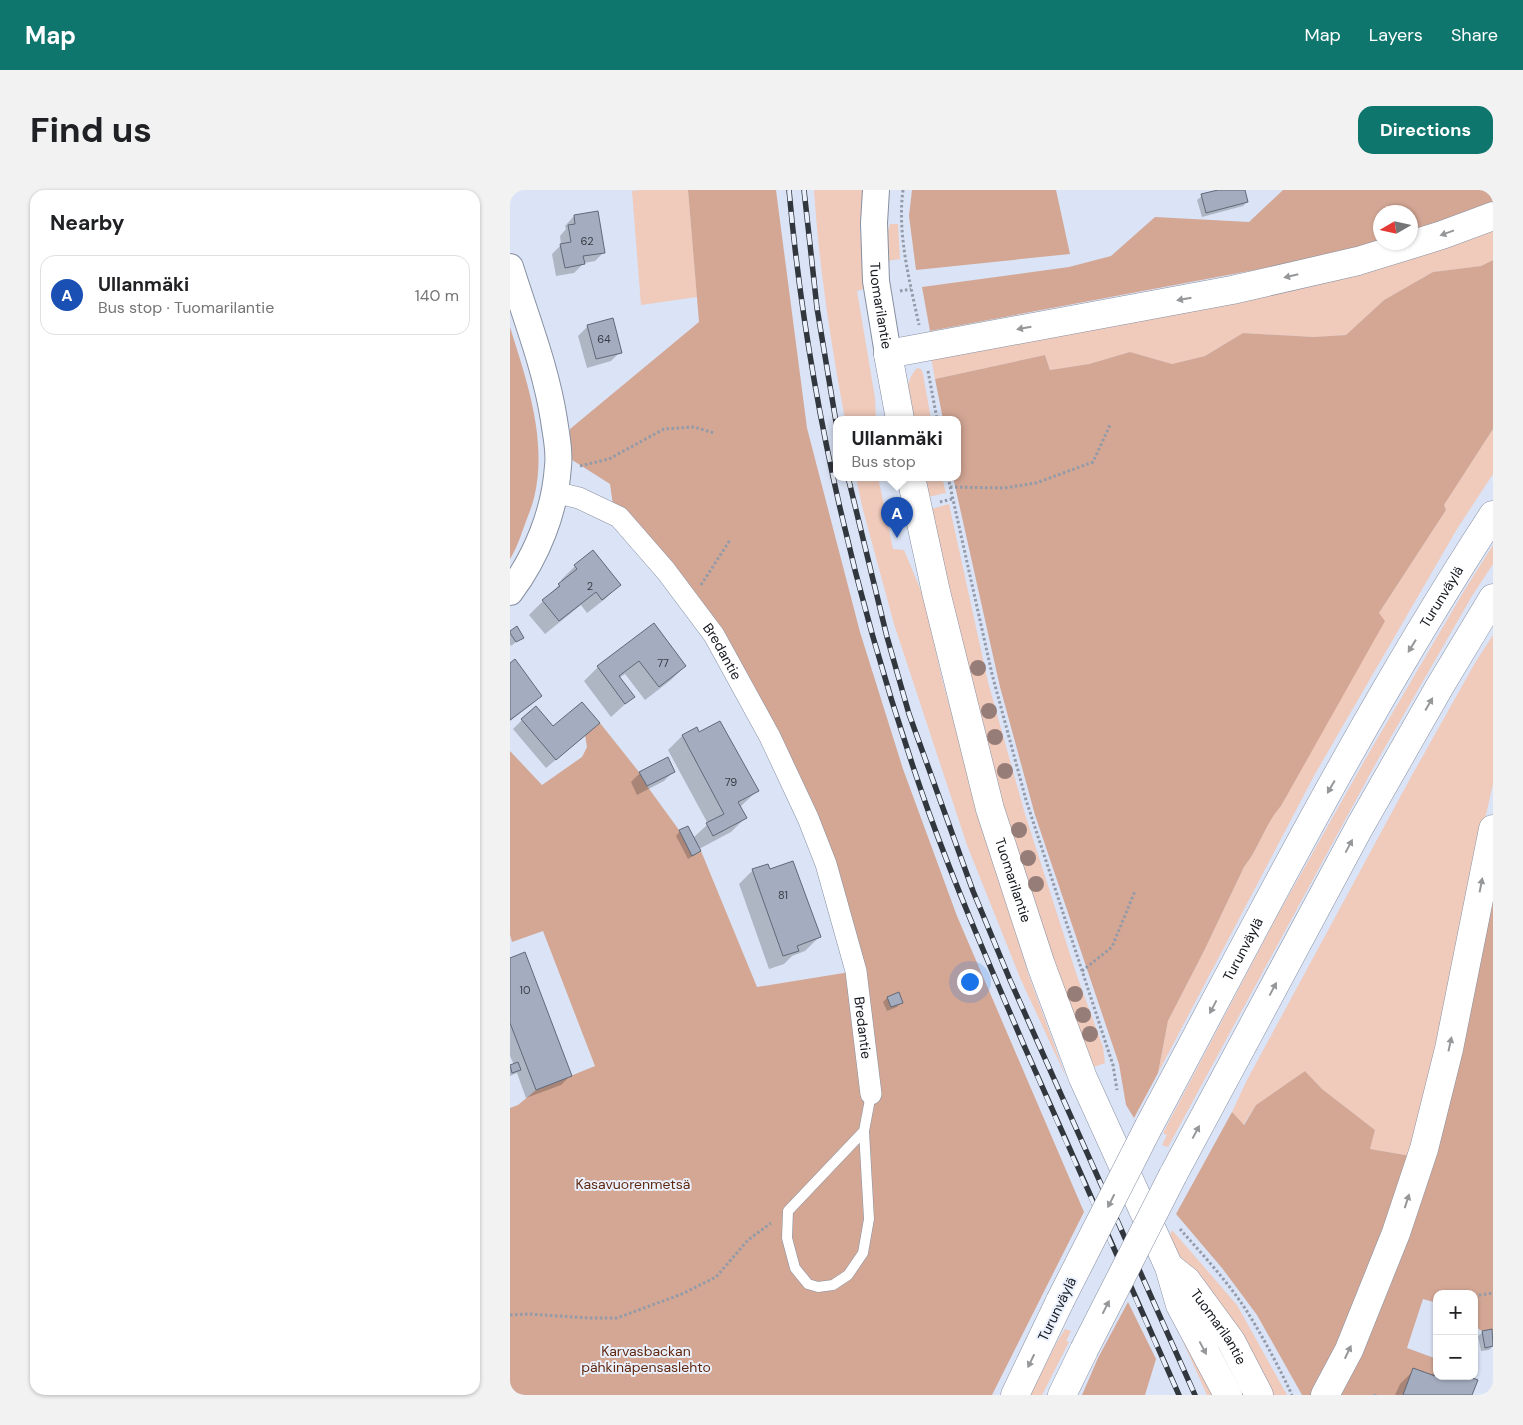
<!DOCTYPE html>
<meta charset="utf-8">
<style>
:root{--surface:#fff;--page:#f2f2f2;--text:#202124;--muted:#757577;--line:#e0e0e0;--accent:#0f766e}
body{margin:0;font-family:"DM Sans",sans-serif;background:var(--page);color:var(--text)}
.controls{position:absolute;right:15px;bottom:15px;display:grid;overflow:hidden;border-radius:10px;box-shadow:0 1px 4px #0004}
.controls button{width:45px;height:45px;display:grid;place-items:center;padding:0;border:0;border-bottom:1px solid var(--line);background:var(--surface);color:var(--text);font:25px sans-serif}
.compass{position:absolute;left:863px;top:15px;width:45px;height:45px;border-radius:50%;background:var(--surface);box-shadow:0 1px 4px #0004;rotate:261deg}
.you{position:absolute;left:459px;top:791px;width:18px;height:18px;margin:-12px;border:4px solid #fff;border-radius:50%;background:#1a73e8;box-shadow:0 0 0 8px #1a73e833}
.badge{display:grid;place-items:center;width:32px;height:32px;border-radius:50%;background:var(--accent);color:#fff;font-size:16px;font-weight:700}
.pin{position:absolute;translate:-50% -41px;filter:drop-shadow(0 1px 2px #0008)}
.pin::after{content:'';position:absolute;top:26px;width:18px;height:15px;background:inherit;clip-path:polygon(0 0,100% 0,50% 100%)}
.popup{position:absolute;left:323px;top:226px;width:128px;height:65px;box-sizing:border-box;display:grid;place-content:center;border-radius:10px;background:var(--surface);filter:drop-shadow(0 1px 4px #0005);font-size:16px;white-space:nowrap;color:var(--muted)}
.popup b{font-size:19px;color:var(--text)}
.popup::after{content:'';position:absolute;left:50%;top:100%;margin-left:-10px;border:10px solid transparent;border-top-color:var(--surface)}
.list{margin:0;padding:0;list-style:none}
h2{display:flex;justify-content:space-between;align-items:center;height:65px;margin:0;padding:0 20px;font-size:21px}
h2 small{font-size:16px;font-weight:400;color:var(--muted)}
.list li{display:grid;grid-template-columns:32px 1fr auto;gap:15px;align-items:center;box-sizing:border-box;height:80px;margin:0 10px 10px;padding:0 10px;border:1px solid var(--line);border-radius:15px}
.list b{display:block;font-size:19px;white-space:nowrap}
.list p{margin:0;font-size:16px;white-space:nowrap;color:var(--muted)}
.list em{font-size:16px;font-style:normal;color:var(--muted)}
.map{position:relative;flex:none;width:983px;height:1205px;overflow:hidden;border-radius:15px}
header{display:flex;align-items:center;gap:30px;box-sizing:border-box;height:70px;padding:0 25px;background:var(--accent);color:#fff}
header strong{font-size:24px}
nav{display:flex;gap:28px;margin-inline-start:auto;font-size:18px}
.intro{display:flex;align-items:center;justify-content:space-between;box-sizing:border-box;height:120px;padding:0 30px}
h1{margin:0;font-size:35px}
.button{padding:12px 22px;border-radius:15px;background:var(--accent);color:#fff;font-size:18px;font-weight:700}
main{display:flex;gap:30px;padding:0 30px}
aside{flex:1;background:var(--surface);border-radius:15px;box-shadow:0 1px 4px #0004}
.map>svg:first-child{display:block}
.green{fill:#f0cabb}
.forest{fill:#d4a795}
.shadow{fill:#0003}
.building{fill:#a4adbf;stroke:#606878}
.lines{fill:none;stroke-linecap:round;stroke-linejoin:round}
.service-casing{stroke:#8790a1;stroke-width:11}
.minor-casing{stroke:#8790a1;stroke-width:22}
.tertiary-casing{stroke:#8790a1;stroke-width:28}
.secondary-casing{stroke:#8790a1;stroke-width:29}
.motorway-casing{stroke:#8790a1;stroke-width:29}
.path{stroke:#939aa8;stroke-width:3;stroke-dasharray:2.5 2.5;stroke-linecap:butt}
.service{stroke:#fff;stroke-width:10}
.minor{stroke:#fff;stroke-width:21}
.tertiary{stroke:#fff;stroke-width:26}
.secondary{stroke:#fff;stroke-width:28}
.motorway{stroke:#fff;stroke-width:28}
.rail-casing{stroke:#32363d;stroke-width:5.5}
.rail{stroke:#ebf1fc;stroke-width:4;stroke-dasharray:11;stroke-linecap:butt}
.motorway-bridge-casing{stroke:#8790a1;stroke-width:29;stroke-linecap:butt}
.motorway-bridge{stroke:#fff;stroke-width:28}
.tree{fill:#977d78}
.oneway{fill:#959799}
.labels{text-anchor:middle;stroke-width:4;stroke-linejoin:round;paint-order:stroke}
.number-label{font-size:11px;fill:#383c46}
.street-label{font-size:14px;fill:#14171d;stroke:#ebf1fc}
.park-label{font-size:14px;fill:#612910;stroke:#ebf1fc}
</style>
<header>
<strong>Map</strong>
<nav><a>Map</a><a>Layers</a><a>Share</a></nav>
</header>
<div class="intro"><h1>Find us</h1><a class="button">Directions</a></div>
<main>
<aside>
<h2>Nearby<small></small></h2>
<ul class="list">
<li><span class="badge" style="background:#1a4fb4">A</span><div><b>Ullanmäki</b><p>Bus stop · Tuomarilantie</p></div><em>140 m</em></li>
</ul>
</aside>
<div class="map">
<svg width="983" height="1205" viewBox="0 0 983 1205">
<rect width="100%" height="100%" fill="#dae4f6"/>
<g class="green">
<path d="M131,0H178L187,107L131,115L122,1Z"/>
<path d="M304,0H353L350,38L354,99L347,101L365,208L366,229H335C321,154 309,77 304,0Z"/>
<path d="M380,34H388L390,69L377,71L375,51Z"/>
<path d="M983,34V70L971,76L923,82L874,110L836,145L804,147L733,143L695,166L662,174L620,162L579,174L540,180L535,165L425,189L421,167Z"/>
<path d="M407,178L411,179L413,184L421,229H403C399,208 392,195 407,178Z"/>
<path d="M983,239V284L947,339L805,584L648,883L658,831L695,759L734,677C749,658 755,634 771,616L807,551L869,423L936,320L934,315Z"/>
<path d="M346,287H368L383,359L394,360L414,408L432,489L471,631L519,786L556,887L511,790L457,655L384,434L352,316Z"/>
<path d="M414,287H432L436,303L418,307Z"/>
<path d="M439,314L478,492L515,624L567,786L593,857L595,873L584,877C552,798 521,720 498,638C467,533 445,426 421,319Z"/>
<path d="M983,355V374L962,406L866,573L658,957L652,955L657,945L653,943L765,730L856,568L954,401Z"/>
<path d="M983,445V594L965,673L947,778L901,966L860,959L865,940L812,899L795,881L746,915L733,935L722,922L737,890L901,587L965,473Z"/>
<path d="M662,1040L727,1115L777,1205H760L684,1084L663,1057L660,1045Z"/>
<path d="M668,1137L710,1205H697L670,1145Z"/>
<path d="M555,1139L561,1141L556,1151L559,1152L532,1205H520L547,1152Z"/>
</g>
<g class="forest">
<path d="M178,0H266L297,238L350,442L393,579L447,726L574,1022L482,1205H0V918L8,915L26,900L85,876L33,741L2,752L0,745V561L32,595L72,567L77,557L75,545L90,533L129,582L137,596L169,640L183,665L191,661L247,797L340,782L362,834L269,555L103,315L100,294L59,268L60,239L189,132Z"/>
<path d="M402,0H546L560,64L406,80L399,26Z"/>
<path d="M773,0H983V12L901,44V22H871L870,52L808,68L420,141L412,97L559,77L601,66L645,27L739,32Z"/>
<path d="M983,70V239L934,315L936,320L869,423L875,431L771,616C755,634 749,658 734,677L695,759L658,831L648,883L624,928L616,915L609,874L525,625L490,497L443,287H447V229H433L425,189L535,165L540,180L579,174L620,162L662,174L695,166L733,143L804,147L836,145L874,110L923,82L971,76Z"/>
<path d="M0,137C17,192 38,250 24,308C22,317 18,325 15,334C11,345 7,358 0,369Z"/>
<path d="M983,700V1146L982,1139L972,1141L964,1136V1104H927V1113L913,1109L897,1158L927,1169V1181L925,1186L893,1205H828L855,1154L879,1099L933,938Z"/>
<path d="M795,881L812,899L865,940L860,959L901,966L849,1116L803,1205H792L747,1125L712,1078L666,1024L722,922L734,935L746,915Z"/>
<path d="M618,1112L646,1169L635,1205H572L588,1168Z"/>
</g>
<g class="shadow">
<path d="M708,0H734L737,12L733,16L692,27L687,10L692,6Z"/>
<path d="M64,26L94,62L85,71L74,73L64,83L46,86L42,64L51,55L50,46L56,39L55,36Z"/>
<path d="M78,136L110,162L101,171L77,178L68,146Z"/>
<path d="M65,376L109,395L95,409L77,423L71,415L35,444L19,425L52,392L51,390Z"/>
<path d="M144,435L175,476L161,490L135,510L115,484L109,488L123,507L101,527L74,491L88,477Z"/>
<path d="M0,442L12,447L1,456L0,454Z"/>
<path d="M0,475L30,506L21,515L0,531Z"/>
<path d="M12,530L43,538L79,542L36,578L3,539Z"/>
<path d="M186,539L189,544L247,601L230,617L235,628L221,642L189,659V661L185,665L178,669L166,646L170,641L183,648L198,634L158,560L172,546Z"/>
<path d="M164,581L154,591L127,605L121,592L130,583Z"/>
<path d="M243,680L260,681L309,747L295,761L282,766L274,774L259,779L229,694Z"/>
<path d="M0,769L61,885L51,895L16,908L7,883L0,886V876L4,875L0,866Z"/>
<path d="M377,808L391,812L387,817L377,821L373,812Z"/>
<path d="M981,1140L983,1156L979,1160L971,1161L968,1146L973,1142Z"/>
<path d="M904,1180L920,1186L927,1180V1186L961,1205H885L890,1194Z"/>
</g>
<g class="building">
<path d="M708,0H735L738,12L696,23L691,4Z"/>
<path d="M88,21L95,63L73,66L75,74L55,78L50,54L61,52L58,35L65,34L64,25Z"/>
<path d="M103,128L112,163L86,169L77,135Z"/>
<path d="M83,360L111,395L92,410L86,402L49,431L32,410L50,396L48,394L67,379L64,375Z"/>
<path d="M144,433L176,476L149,497L129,471L109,486L125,507L115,514L87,476Z"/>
<path d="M7,436L14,448L6,452L0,443V441Z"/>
<path d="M5,469L32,506L0,530V473Z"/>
<path d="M72,512L90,533L46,570L11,529L26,516L43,536Z"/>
<path d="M210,531L249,601L228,612L237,628L203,646L196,633L214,624L172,545L187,537L189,542Z"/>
<path d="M158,567L165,582L137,596L129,582Z"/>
<path d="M178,636L191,661L182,666L169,640Z"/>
<path d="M283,671L311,747L287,756L289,761L273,766L242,679L258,674L260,679Z"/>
<path d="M15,762L62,886L26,900L0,833V768Z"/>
<path d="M389,802L393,813L381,817L377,807Z"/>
<path d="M8,872L11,880L2,883L0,875Z"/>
<path d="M982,1139L983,1156L975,1158L972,1141Z"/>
<path d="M903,1178L925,1186L927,1181V1186H957L968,1190L962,1205H893Z"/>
</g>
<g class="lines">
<g class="service-casing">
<path id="service" d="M354,941L359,1029L353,1063L338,1085L323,1095L308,1097L298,1094L285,1078L277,1048L278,1021L354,941L361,904"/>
</g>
<g class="minor-casing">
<g id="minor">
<path id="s1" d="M44,302L69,308L109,327L156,381L204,445L260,547L298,628L316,674L346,781L361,904"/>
</g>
</g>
<g class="tertiary-casing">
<g id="tertiary">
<path id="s2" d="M366,0L364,33L366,91L378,164"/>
<path d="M0,77C16,128 36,178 44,230C46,245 50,261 48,276C45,321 27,366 0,402"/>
</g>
</g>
<g class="secondary-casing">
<g id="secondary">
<path d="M378,164L390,229"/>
<path id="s3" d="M401,287L426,402L480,619L531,775L573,888L659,1077L670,1115L718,1205"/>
<path id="s4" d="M662,1079L677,1091L721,1151L749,1205"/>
</g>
</g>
<g class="motorway-casing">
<g id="motorway">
<path d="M378,164L722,100L848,71L932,45L983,26"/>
<path id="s5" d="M639,936C749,730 855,521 983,325"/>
<path d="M663,985L849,638L930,496L983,408"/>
<path d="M505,1205L550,1111"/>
<path d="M552,1205L574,1160"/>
<path d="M815,1205L839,1160L886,1043L914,959L939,859L983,639"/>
</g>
</g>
<g class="path">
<path d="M393,0C387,45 400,92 409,135"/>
<path d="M390,101L401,99"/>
<path d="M418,181L427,229"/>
<path d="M70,276L99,269L154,239L184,237L204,243"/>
<path d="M438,287L482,484L516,610L603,875L607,900"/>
<path d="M440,297L494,298L526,293L583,272L600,235"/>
<path d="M430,312L442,309"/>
<path d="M191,395L220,350"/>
<path d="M572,781L602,757L625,701"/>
<path d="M670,1039C693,1065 719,1093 738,1123C754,1149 769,1177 782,1205"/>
<path d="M964,1106L983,1103"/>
<path d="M0,1125L19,1124L78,1128H107L172,1104L206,1087L238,1050L261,1033"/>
<path d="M865,1205V1204"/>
</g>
<use href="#service" class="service"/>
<use href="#minor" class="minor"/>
<use href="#tertiary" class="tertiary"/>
<use href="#secondary" class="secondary"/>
<use href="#motorway" class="motorway"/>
<g class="rail-casing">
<g id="rail">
<path d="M279,0C298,212 348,422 419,623C448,703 482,781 516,860C566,975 617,1090 669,1205"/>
<path d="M294,0L307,118L327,238"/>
<path d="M338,287L377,447L399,524L463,701L500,790L685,1205"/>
</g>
</g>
<use href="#rail" class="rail"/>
<g class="motorway-bridge-casing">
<g id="motorway-bridge">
<path d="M550,1111L639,936"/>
<path d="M574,1160L663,985"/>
</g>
</g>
<use href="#motorway-bridge" class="motorway-bridge"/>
</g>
<g class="tree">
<circle cx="468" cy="478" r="8"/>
<circle cx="479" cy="521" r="8"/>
<circle cx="485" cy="547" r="8"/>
<circle cx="495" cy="581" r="8"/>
<circle cx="509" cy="640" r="8"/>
<circle cx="518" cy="668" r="8"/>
<circle cx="526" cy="694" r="8"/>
<circle cx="565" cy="804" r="8"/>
<circle cx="573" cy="825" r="8"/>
<circle cx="580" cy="844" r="8"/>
</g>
<defs><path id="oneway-solid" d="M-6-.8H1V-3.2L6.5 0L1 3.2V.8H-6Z" transform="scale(1.25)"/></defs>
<g class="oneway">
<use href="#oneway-solid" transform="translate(937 43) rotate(160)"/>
<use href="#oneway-solid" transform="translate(781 86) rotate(167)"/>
<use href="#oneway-solid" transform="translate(674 109) rotate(170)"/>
<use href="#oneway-solid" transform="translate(514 138) rotate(170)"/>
<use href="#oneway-solid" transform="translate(902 456) rotate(122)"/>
<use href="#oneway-solid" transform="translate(919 514) rotate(-60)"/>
<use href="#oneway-solid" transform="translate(821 597) rotate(120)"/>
<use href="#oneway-solid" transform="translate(839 656) rotate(-62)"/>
<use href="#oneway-solid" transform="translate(971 695) rotate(-79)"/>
<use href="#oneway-solid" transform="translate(763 799) rotate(-62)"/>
<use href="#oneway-solid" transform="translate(703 817) rotate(118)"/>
<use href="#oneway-solid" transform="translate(940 854) rotate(-78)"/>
<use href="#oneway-solid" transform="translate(686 942) rotate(-62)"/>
<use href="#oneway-solid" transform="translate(601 1011) rotate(117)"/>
<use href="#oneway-solid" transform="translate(897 1011) rotate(-72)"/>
<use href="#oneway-solid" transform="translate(596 1117) rotate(-63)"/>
<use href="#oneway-solid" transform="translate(693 1158) rotate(62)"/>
<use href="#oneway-solid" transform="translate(838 1162) rotate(-65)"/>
<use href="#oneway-solid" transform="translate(521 1171) rotate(116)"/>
</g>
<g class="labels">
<g class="number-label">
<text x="77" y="55">62</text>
<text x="94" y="153">64</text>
<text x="80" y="400">2</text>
<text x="153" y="477">77</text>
<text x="221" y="596">79</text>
<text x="273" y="709">81</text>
<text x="15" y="804">10</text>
</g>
<g class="street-label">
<text dy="5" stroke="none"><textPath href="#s2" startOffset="116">Tuomarilantie</textPath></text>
<text dy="5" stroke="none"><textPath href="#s5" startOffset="605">Turunväylä</textPath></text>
<text dy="5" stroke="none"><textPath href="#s1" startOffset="240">Bredantie</textPath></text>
<text dy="5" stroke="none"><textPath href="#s3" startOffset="416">Tuomarilantie</textPath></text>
<text dy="5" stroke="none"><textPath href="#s5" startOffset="200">Turunväylä</textPath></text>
<text dy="5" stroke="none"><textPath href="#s1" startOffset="645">Bredantie</textPath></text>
<text transform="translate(547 1119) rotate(-64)" y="5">Turunväylä</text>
<text dy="5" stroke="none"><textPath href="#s4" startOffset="75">Tuomarilantie</textPath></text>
</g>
<g class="park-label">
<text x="123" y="999">Kasavuorenmetsä</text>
<text x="136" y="1166">Karvasbackan<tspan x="136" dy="16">pähkinäpensaslehto</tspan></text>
</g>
</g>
</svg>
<div class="controls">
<button>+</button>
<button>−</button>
</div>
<svg class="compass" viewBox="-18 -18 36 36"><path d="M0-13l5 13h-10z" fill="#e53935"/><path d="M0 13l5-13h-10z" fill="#757577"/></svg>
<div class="you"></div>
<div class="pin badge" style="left:387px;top:348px;background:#1a4fb4">A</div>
<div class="popup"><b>Ullanmäki</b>Bus stop</div>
</div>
</main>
